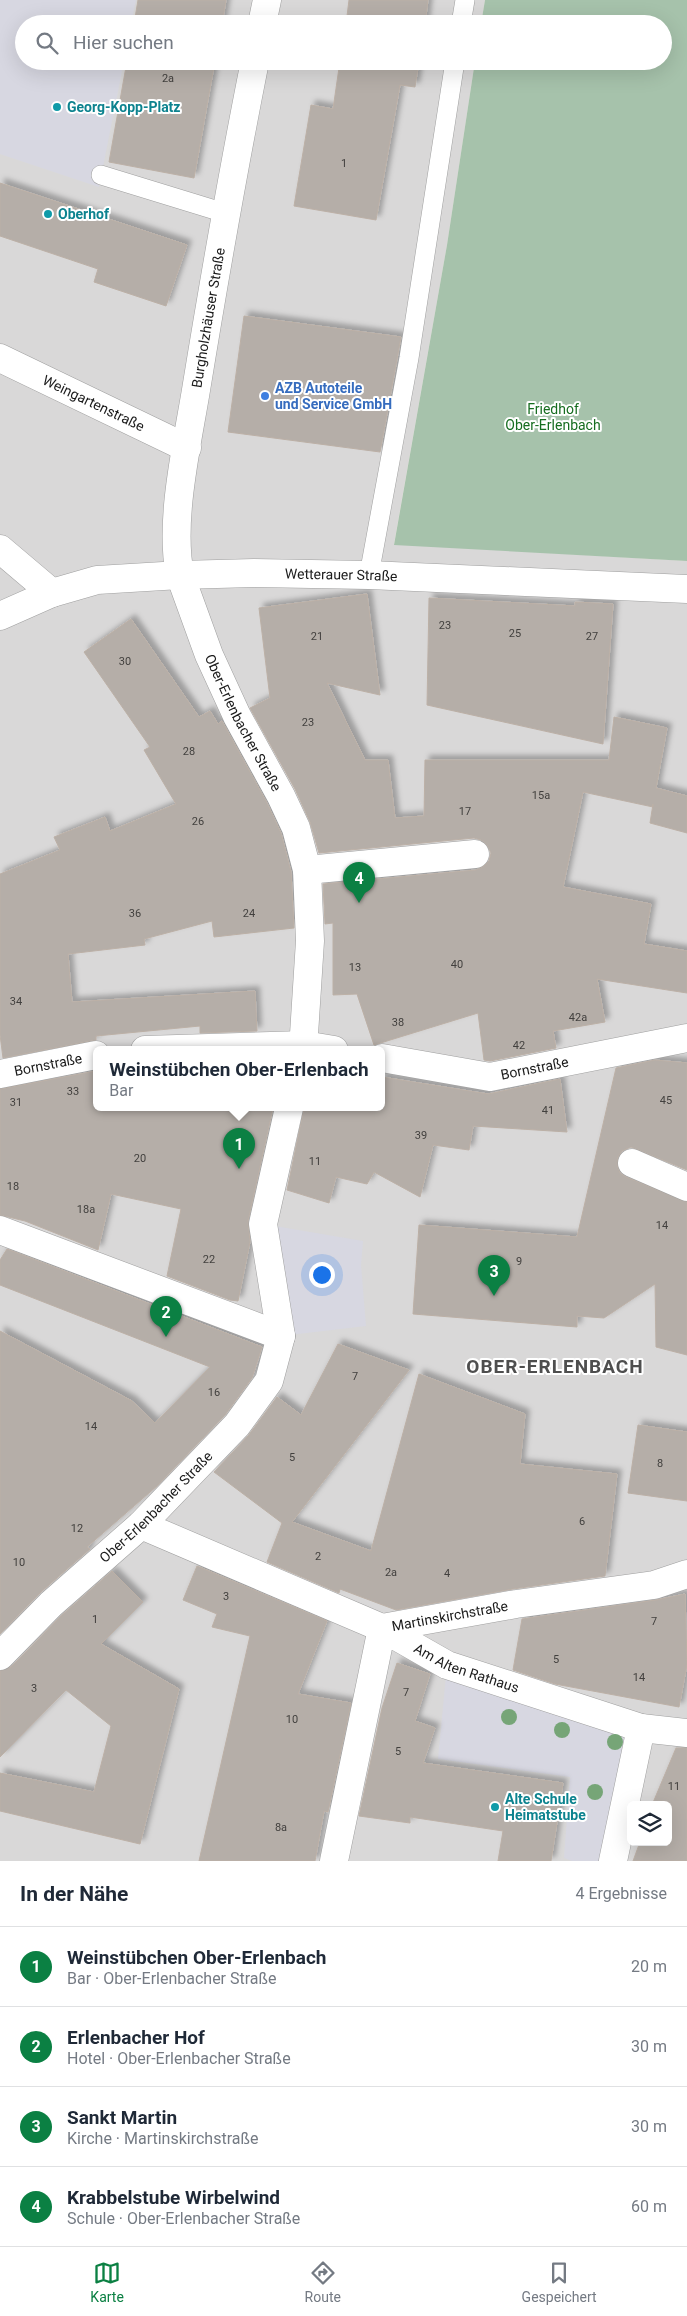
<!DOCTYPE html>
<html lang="de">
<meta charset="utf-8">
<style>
:root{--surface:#fff;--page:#f2f2f3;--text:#1f2937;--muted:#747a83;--line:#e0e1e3;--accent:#0b8043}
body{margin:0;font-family:Roboto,sans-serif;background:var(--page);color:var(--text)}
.controls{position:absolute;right:15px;bottom:15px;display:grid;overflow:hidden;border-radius:8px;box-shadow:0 5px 20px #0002}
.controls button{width:45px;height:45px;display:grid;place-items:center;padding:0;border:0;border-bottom:1px solid var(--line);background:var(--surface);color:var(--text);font:25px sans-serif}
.you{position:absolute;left:321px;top:1274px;width:18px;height:18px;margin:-12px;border:4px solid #fff;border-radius:50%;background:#1a73e8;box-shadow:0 0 0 8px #1a73e833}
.badge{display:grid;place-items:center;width:32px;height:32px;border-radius:50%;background:var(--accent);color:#fff;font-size:16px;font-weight:700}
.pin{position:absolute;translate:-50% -41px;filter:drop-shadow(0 1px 2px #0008)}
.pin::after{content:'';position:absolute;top:26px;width:18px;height:15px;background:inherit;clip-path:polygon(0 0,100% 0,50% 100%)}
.popup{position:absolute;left:93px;top:1046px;width:292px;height:65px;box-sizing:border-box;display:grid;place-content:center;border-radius:8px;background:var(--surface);filter:drop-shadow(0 1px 4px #0005);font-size:16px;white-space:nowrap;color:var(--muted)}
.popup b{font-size:19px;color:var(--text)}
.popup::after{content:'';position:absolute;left:50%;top:100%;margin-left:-10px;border:10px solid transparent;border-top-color:var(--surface)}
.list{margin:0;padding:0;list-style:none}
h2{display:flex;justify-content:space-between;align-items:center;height:65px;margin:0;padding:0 20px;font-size:21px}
h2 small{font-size:16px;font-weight:400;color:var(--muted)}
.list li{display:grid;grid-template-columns:32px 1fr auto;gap:15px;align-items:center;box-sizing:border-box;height:80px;padding:0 20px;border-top:1px solid var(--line)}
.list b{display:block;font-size:19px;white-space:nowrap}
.list p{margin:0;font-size:16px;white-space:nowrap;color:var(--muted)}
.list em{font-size:16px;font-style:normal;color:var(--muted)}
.icon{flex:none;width:28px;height:28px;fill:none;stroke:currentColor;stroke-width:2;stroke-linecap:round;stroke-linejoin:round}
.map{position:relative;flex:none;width:687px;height:1861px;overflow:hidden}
.search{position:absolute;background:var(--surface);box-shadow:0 5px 20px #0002;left:15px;right:15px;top:15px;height:55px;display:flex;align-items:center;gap:12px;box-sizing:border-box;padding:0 18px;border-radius:28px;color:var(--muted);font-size:19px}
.sheet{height:385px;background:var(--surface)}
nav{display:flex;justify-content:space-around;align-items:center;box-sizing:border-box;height:70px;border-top:1px solid var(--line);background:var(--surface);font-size:14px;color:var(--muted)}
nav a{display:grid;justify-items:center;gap:2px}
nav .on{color:var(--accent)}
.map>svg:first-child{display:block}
.residential{fill:#d9d8d8;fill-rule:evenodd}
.cemetery{fill:#a6c2ab}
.plaza{fill:#d7d7e1}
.building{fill:#b5aea8;stroke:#bcb0a6;filter:url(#shadow)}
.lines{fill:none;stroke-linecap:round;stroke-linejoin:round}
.service-casing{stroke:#9f9f9f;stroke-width:20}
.minor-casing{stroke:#9f9f9f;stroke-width:29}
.tertiary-casing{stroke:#9f9f9f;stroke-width:29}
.service{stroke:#fff;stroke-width:19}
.minor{stroke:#fff;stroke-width:28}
.tertiary{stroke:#fff;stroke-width:28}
.tree{fill:#76a577}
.culture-dot{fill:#0f9aa8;stroke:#fff;stroke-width:2}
.shop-dot{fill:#3f7fe0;stroke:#fff;stroke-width:2}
.labels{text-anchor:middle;stroke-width:4;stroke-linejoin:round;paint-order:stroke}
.number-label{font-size:11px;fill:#42403e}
.culture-label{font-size:14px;font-weight:bold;fill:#0d838f;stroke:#fff;text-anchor:start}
.street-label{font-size:14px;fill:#1b1b1b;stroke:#fff}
.shop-label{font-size:14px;font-weight:bold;fill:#366cbe;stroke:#fff;text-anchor:start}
.park-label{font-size:14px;fill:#166d20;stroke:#fff}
.district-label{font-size:19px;font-weight:bold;letter-spacing:1px;fill:#4e4e4e;stroke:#fff}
</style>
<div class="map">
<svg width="687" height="1861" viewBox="0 0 687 1861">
<defs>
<filter id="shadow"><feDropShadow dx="4.5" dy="-4.5" stdDeviation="2.5" flood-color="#0004"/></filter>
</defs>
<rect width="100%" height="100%" fill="#ece9e2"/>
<path class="residential" d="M0,0H485L481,24H24V61H475L447,245L394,544L687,561V1861H0ZM96,1050H382V1108H96ZM631,1805H668V1842H631Z"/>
<path class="cemetery" d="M485,0H687V561L394,545L447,245L475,61H663V24H481Z"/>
<g class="plaza">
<path d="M0,0H136L131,24H24V61H124L99,187L0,154Z"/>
<path d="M263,1224L363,1241L361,1265L366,1326L281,1336Z"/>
<path d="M447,1665L641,1728L613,1861H572L564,1858L570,1777L438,1759Z"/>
</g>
<g class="building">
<path d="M138,0H226L222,24H134Z"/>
<path d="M349,0H428L425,24H346Z"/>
<path d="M127,61H215L194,178L109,162Z"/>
<path d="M340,61H419L415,87L400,85L376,220L294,206L311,105L333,109Z"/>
<path d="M0,183L187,245L166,306L94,282L98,269L0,236Z"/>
<path d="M244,316L401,337L380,452L228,432Z"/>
<path d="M367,594L380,695L327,683L365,760H388L395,818L424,816L425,760H609L614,717L667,728L656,788L687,796V833L650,823L653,804V807L583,792L563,887L651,904L644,944L687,951V993L597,979L605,1022L553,1031L556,1048L490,1061L484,1060L478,1013L374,1045L357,994L333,995V923L325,924L323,884L476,870L484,866L489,861L491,853L487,845L481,840L474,838L319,853L310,822L295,789L250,708L270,698L259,608Z"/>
<path d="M429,598L575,606V602L613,604L603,744L427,705Z"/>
<path d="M131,619L199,717L210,711L218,724L222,721L267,803L281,833L291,872L294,928L214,937L212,921L144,939L145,945L68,954L72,1002L255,991L257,1031L200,1033V1026L96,1036V1040L3,1058L0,1035V874L60,850L54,837L105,817L110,831L176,804L144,750L150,747L84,652Z"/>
<path d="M655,1060L687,1063V1170L631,1147L622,1151L618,1157L617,1165L620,1173L626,1177L687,1202V1355L656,1347L655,1284L604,1318L577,1316V1327L413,1314L419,1225L577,1237L616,1068Z"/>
<path d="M96,1071V1108H273L248,1221L250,1242L238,1301L230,1300L167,1276L181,1209L111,1194L98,1250L25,1221L0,1215V1089Z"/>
<path d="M382,1077L488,1094L560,1079L567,1132L473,1126L469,1150L433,1145L420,1197L374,1172L367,1184L336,1177L329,1203L287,1190L304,1108H382Z"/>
<path d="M7,1249L262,1347L252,1378L225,1415L157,1486L87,1547L90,1549L41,1592L0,1634V1331L132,1401L155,1423L210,1367L0,1285V1260Z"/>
<path d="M338,1344L409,1370L292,1522L371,1551L419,1374L525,1414L520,1464L617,1474L605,1576L513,1589L396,1610L340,1589L339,1593L267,1562L282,1523L214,1472L248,1436L277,1397L301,1415Z"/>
<path d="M638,1425L687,1432V1501L628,1493Z"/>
<path d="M197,1566L327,1621L298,1694L351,1703L328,1812L324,1811L315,1861H199L250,1636L212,1627L217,1614L183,1600Z"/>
<path d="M112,1571L143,1602L101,1644L179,1689L140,1844L0,1811V1773L94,1792L111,1726L66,1690L0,1757V1671L11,1667L62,1615Z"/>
<path d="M685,1594L687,1664L679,1707L555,1684L513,1670L522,1619L656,1600Z"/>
<path d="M397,1663L430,1674L415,1721L435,1728L423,1763L563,1783L551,1861H498L503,1831L410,1817V1823L359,1816L382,1708Z"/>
<path d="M676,1748H687V1861H633L640,1842H668V1805H652Z"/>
</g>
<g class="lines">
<g class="service-casing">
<g id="service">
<path d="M461,24L465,0"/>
<path d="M101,175L225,213"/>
<path d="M369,575L409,358L455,61"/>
</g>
</g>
<g class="minor-casing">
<g id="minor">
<path id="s1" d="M0,358L187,448"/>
<path d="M0,549L52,593"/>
<path id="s2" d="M180,575L209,655L237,716L281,796L296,828L307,870L310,941L303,1050"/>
<path d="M307,870L475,854"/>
<path d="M145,1050L304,1045L334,1050"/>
<path id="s3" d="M382,1058L490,1077L687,1038"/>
<path id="s4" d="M0,1074L96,1055"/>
<path d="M632,1163L687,1187"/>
<path d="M0,1230L281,1336"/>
<path id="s5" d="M141,1525L382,1628L516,1604L654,1585L687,1574"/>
<path id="s6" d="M0,1656L51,1604L141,1525L237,1425L269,1381L281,1336L263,1224L289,1108"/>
<path id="s7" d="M334,1861L382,1628L447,1665L641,1728L687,1733"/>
<path d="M613,1861L641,1728"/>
</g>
</g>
<g class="tertiary-casing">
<g id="tertiary">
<path d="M262,24L267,0"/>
<path id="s8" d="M180,575C169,521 187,445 196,390C214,280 233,171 255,61"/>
<path id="s9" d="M0,616L52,593L97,580L180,575L254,573L369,575L687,589"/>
</g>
</g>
<use href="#service" class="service"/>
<use href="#minor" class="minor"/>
<use href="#tertiary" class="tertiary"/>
</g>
<g class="tree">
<circle cx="509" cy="1717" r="8"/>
<circle cx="562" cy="1730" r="8"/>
<circle cx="615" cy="1742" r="8"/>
<circle cx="595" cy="1792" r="8"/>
</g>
<g class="culture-dot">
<circle cx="57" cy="107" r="5"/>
<circle cx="48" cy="214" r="5"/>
<circle cx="495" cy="1807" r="5"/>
</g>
<circle class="shop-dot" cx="265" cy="396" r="5"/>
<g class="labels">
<g class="number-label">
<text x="168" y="82">2a</text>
<text x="344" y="167">1</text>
<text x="445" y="629">23</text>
<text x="515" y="637">25</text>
<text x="317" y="640">21</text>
<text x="592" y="640">27</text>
<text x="125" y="665">30</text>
<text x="308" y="726">23</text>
<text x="189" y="755">28</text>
<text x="541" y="799">15a</text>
<text x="465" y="815">17</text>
<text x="198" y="825">26</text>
<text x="135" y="917">36</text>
<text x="249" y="917">24</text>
<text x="457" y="968">40</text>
<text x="355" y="971">13</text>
<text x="16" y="1005">34</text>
<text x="578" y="1021">42a</text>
<text x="398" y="1026">38</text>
<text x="519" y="1049">42</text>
<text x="73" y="1095">33</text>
<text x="666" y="1104">45</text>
<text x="16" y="1106">31</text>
<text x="548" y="1114">41</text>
<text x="421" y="1139">39</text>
<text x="140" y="1162">20</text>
<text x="315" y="1165">11</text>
<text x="13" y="1190">18</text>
<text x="86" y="1213">18a</text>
<text x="662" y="1229">14</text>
<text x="209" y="1263">22</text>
<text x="519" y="1265">9</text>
<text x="355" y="1380">7</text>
<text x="214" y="1396">16</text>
<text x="91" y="1430">14</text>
<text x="292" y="1461">5</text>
<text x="660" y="1467">8</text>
<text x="582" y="1525">6</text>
<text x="77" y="1532">12</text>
<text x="318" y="1560">2</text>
<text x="19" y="1566">10</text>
<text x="391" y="1576">2a</text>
<text x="447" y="1577">4</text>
<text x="226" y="1600">3</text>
<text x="95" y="1623">1</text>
<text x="654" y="1625">7</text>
<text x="556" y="1663">5</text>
<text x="639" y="1681">14</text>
<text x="34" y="1692">3</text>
<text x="406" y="1696">7</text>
<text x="292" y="1723">10</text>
<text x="398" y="1755">5</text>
<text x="674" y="1790">11</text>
<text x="281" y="1831">8a</text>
</g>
<g class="culture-label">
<text x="67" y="112">Georg-Kopp-Platz</text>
<text x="58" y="219">Oberhof</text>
<text x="505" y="1804">Alte Schule<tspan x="505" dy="16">Heimatstube</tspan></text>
</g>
<g class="street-label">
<text dy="5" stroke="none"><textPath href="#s8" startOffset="260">Burgholzhäuser Straße</textPath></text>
<text dy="5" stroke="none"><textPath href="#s1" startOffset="104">Weingartenstraße</textPath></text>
<text dy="5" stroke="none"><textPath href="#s9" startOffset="348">Wetterauer Straße</textPath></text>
<text dy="5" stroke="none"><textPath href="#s2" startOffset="161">Ober-Erlenbacher Straße</textPath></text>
<text dy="5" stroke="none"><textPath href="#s4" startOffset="49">Bornstraße</textPath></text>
<text dy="5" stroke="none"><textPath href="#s3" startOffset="155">Bornstraße</textPath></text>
<text dy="5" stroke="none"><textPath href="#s6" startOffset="216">Ober-Erlenbacher Straße</textPath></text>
<text dy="5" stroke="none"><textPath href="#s5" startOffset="331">Martinskirchstraße</textPath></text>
<text dy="5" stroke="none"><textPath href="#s7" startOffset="332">Am Alten Rathaus</textPath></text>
</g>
<g class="shop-label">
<text x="275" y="393">AZB Autoteile<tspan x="275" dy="16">und Service GmbH</tspan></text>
</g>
<g class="park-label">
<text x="553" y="414">Friedhof<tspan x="553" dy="16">Ober-Erlenbach</tspan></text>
</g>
<g class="district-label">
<text x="555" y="1373">OBER-ERLENBACH</text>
</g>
</g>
</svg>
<div class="controls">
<button><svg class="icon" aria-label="layers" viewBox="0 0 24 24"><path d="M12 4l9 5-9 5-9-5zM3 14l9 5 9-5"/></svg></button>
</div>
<div class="you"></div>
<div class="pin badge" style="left:239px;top:1169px">1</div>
<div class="popup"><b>Weinstübchen Ober-Erlenbach</b>Bar</div>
<div class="pin badge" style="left:166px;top:1337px">2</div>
<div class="pin badge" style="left:494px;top:1296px">3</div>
<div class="pin badge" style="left:359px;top:903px">4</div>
<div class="search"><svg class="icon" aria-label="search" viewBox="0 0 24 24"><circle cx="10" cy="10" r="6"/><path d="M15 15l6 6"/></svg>Hier suchen</div>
</div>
<section class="sheet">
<h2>In der Nähe<small>4 Ergebnisse</small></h2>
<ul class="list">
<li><span class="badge">1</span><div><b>Weinstübchen Ober-Erlenbach</b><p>Bar · Ober-Erlenbacher Straße</p></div><em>20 m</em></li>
<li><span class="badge">2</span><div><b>Erlenbacher Hof</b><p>Hotel · Ober-Erlenbacher Straße</p></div><em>30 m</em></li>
<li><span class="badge">3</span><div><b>Sankt Martin</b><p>Kirche · Martinskirchstraße</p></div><em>30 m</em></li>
<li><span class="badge">4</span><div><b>Krabbelstube Wirbelwind</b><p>Schule · Ober-Erlenbacher Straße</p></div><em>60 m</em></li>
</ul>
</section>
<nav>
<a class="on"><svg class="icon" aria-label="map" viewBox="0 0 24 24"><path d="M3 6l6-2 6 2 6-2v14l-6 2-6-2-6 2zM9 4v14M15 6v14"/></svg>Karte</a>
<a><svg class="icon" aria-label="directions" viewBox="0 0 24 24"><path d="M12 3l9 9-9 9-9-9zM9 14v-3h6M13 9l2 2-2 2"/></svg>Route</a>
<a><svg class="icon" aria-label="saved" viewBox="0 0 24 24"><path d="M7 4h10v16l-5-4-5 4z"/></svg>Gespeichert</a>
</nav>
